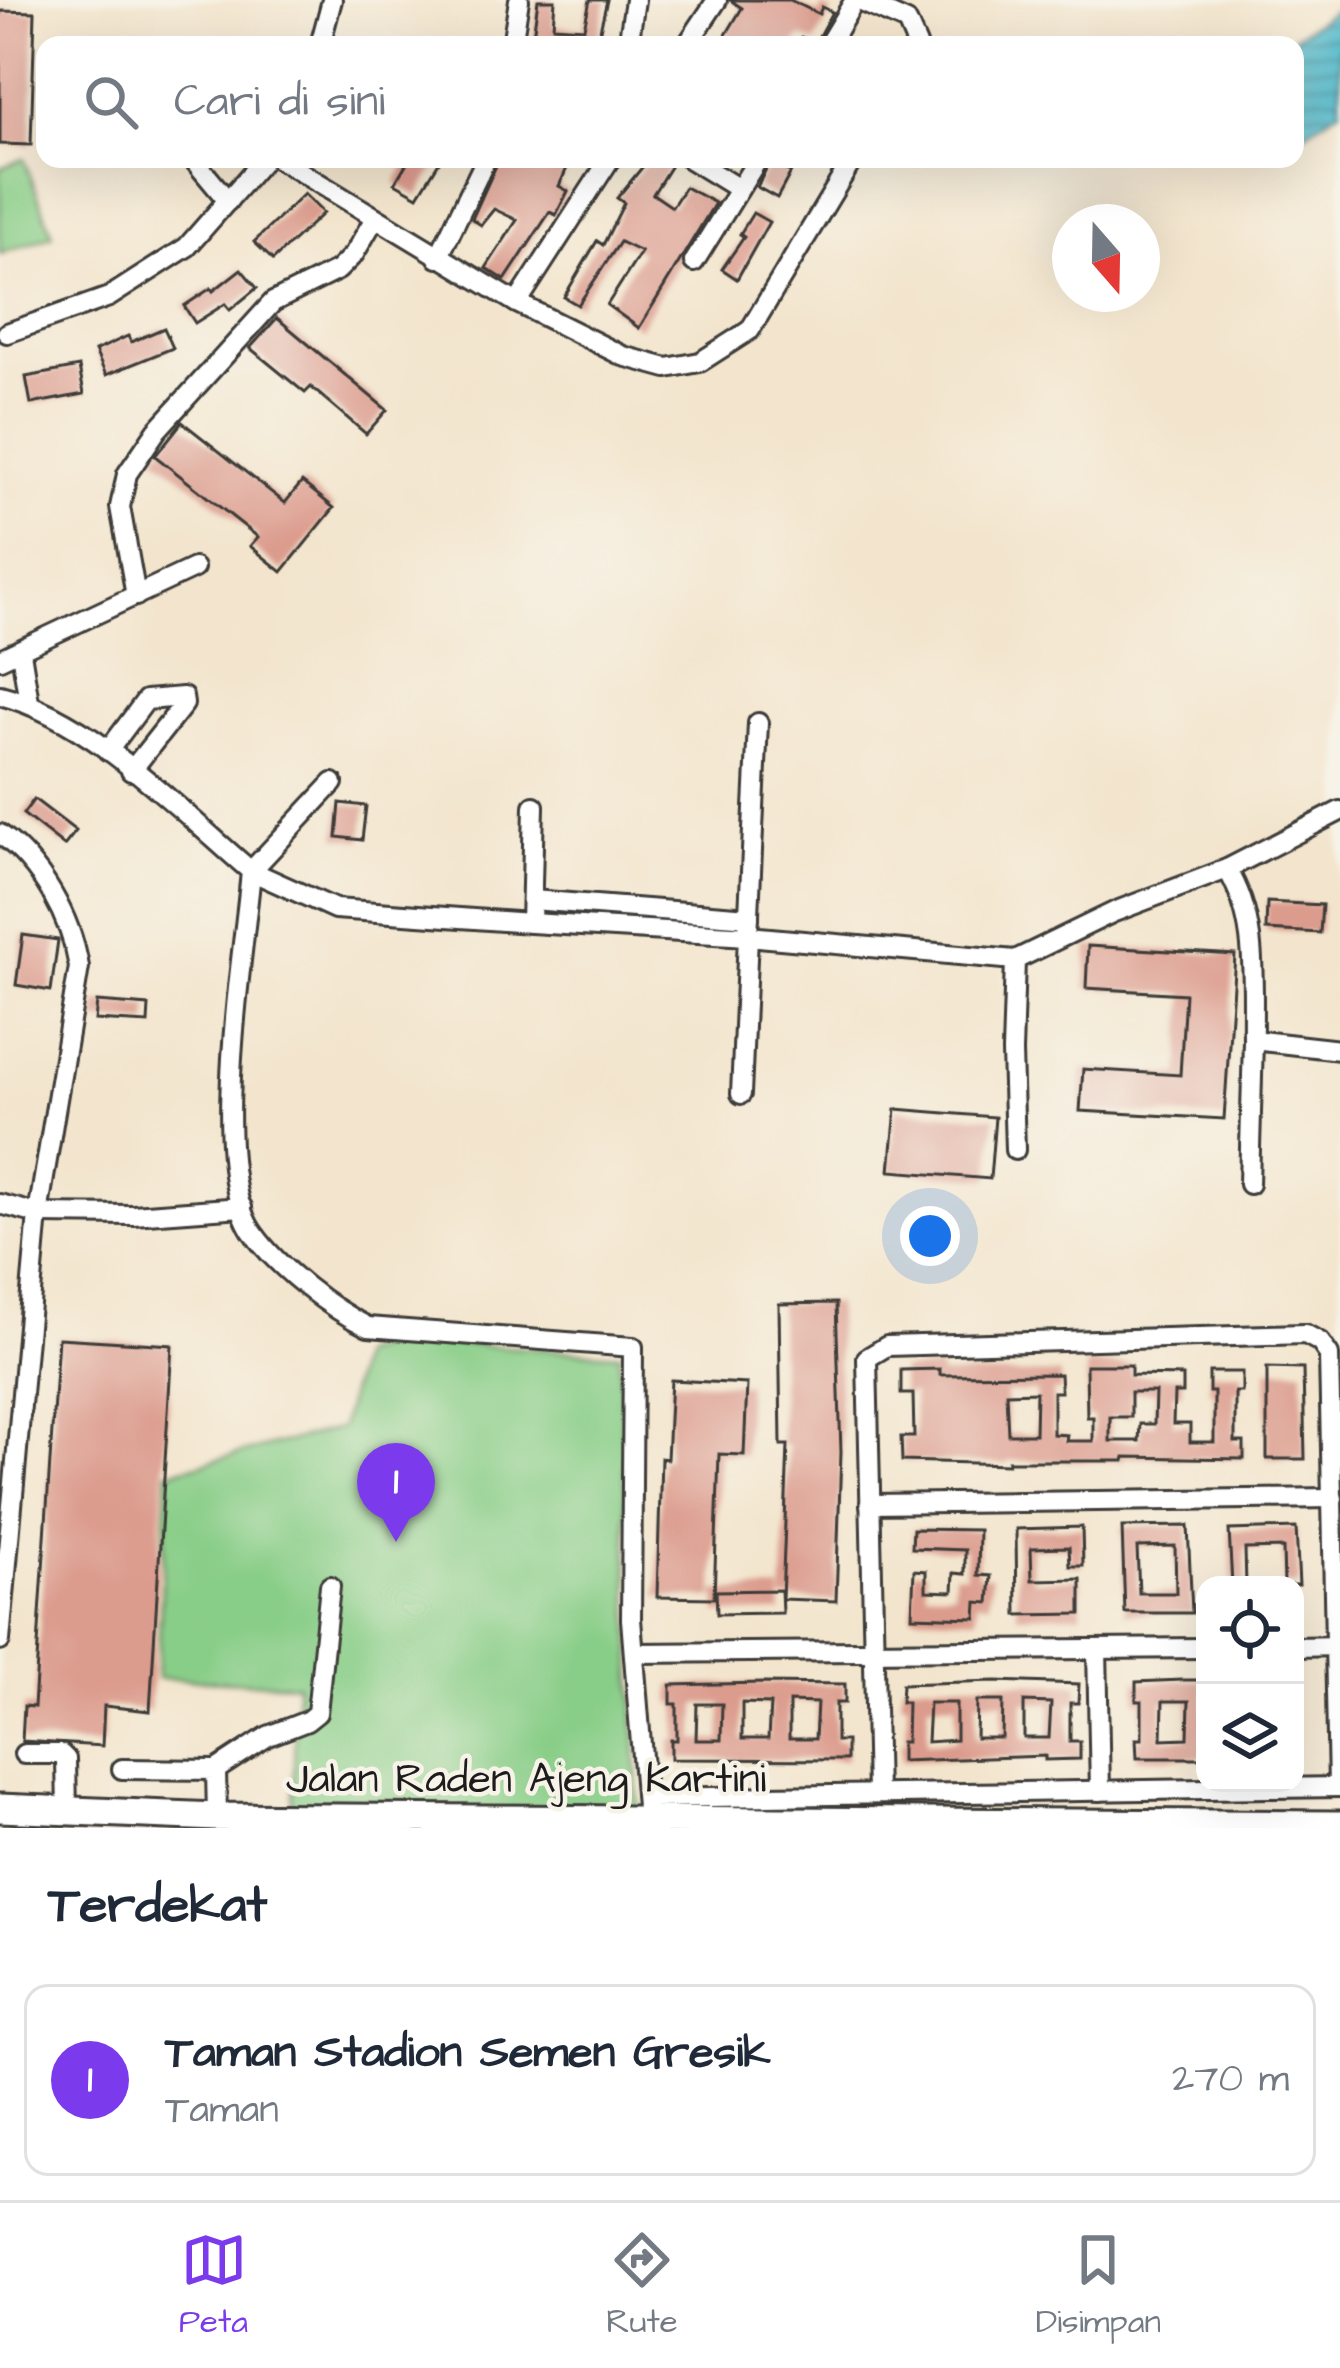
<!DOCTYPE html>
<html lang="id">
<style>
:root{--surface:#fff;--page:#f6f6f7;--text:#1f2937;--muted:#747a83;--line:#e0e1e3;--accent:#7c3aed}
body{margin:0;font-family:"Architects Daughter",sans-serif;background:var(--page);color:var(--text)}
.controls{position:absolute;right:36px;bottom:36px;display:grid;overflow:hidden;border-radius:24px;box-shadow:0 12px 48px #0002}
.controls button{width:108px;height:108px;display:grid;place-items:center;padding:0;border:0;border-bottom:3px solid var(--line);background:var(--surface);color:var(--text);font:60px sans-serif}
.compass{position:absolute;left:1052px;top:204px;width:108px;height:108px;border-radius:50%;background:var(--surface);box-shadow:0 12px 48px #0002;rotate:160deg}
.you{position:absolute;left:930px;top:1236px;width:42px;height:42px;margin:-30px;border:9px solid #fff;border-radius:50%;background:#1a73e8;box-shadow:0 0 0 18px #1a73e833}
.badge{display:grid;place-items:center;width:78px;height:78px;border-radius:50%;background:var(--accent);color:#fff;font-size:39px;font-weight:700}
.pin{position:absolute;translate:-50% -99px;filter:drop-shadow(0 3px 6px #0008)}
.pin::after{content:'';position:absolute;top:63px;width:42px;height:36px;background:inherit;clip-path:polygon(0 0,100% 0,50% 100%)}
.list{margin:0;padding:0;list-style:none}
h2{display:flex;justify-content:space-between;align-items:center;height:156px;margin:0;padding:0 48px;font-size:51px}
h2 small{font-size:39px;font-weight:400;color:var(--muted)}
.list li{display:grid;grid-template-columns:78px 1fr auto;gap:36px;align-items:center;box-sizing:border-box;height:192px;margin:0 24px 24px;padding:0 24px;border:3px solid var(--line);border-radius:24px}
.list b{display:block;font-size:45px;white-space:nowrap}
.list p{margin:0;font-size:39px;white-space:nowrap;color:var(--muted)}
.list em{font-size:39px;font-style:normal;color:var(--muted)}
.icon{flex:none;width:66px;height:66px;fill:none;stroke:currentColor;stroke-width:2;stroke-linecap:round;stroke-linejoin:round}
.map{position:relative;flex:none;width:1340px;height:1828px;overflow:hidden}
.search{position:absolute;background:var(--surface);box-shadow:0 12px 48px #0002;left:36px;right:36px;top:36px;height:132px;display:flex;align-items:center;gap:30px;box-sizing:border-box;padding:0 42px;border-radius:24px;color:var(--muted);font-size:45px}
.sheet{height:372px;background:var(--surface)}
nav{display:flex;justify-content:space-around;align-items:center;box-sizing:border-box;height:168px;border-top:3px solid var(--line);background:var(--surface);font-size:33px;color:var(--muted)}
nav a{display:grid;justify-items:center;gap:6px}
nav .on{color:var(--accent)}
.map>svg:first-child{display:block}
.green{fill:#89ce88;stroke:#527552;stroke-width:3}
.water{fill:url(#water-rules);stroke:#356a74;stroke-width:3}
.building{fill:#db9b8d;fill-rule:evenodd}
.lines{fill:none;stroke-linecap:round;stroke-linejoin:round}
.minor-casing{stroke:#3c3a37;stroke-width:24}
.highway-casing{stroke:#3c3a37;stroke-width:33}
.minor{stroke:#fff;stroke-width:18}
.highway{stroke:#fff;stroke-width:27}
.labels{text-anchor:middle;stroke-width:9;stroke-linejoin:round;paint-order:stroke}
.street-label{font-size:42px;fill:#1c1c1c;stroke:#f7f3e8}
</style>
<div class="map">
<svg width="1340" height="1828" viewBox="0 0 1340 1828">
<defs>
<pattern id="water-rules" width="6" height="5" patternUnits="userSpaceOnUse" patternTransform="scale(3)"><rect width="6" height="5" fill="#4eb8cb"/><path d="M0 2.5h6" fill="none" stroke="#4095a4"/></pattern>
</defs>
<rect width="100%" height="100%" fill="#f7f3e8"/>
<filter id="ink" filterUnits="userSpaceOnUse"><feTurbulence type="fractalNoise" baseFrequency=".00833" numOctaves="2"/><feDisplacementMap in="SourceGraphic" scale="24" xChannelSelector="R" yChannelSelector="G"/><feConvolveMatrix kernelMatrix="1 2 1 2 8 2 1 2 1" color-interpolation-filters="sRGB"/></filter>
<filter id="wash" filterUnits="userSpaceOnUse"><feTurbulence type="fractalNoise" baseFrequency=".004" numOctaves="4" result="noise"/><feDisplacementMap in="SourceGraphic" scale="48" xChannelSelector="R" yChannelSelector="G"/><feGaussianBlur stdDeviation="2.7" result="paint"/><feColorMatrix in="noise" values="0 0 0 0 0 0 0 0 0 0 0 0 0 0 0 0 0 1.4 0 .05"/><feComposite in="paint" operator="in"/></filter>
<g filter="url(#wash)">
<rect width="100%" height="100%" fill="#f3e5cd"/>
<g class="green">
<path d="M24,159L53,235L0,254V168Z"/>
<path d="M406,1341L619,1354L639,1820L292,1815L297,1684L157,1678L168,1472L341,1428L359,1354Z"/>
</g>
<path class="water" d="M1340,7V109L1295,139V45H1281Z"/>
<g id="blocks">
<g class="building">
<path d="M538,0H555L553,26L584,28L590,0H607L599,34L616,36L615,45L532,43Z"/>
<path d="M730,0H790L819,14L822,7L832,12L815,43L801,37L794,45H720L742,8Z"/>
<path d="M0,11L35,12L31,145L0,144Z"/>
<path d="M409,159H441L418,196L395,183Z"/>
<path d="M499,159H571L559,186L568,191L556,215L550,212L505,280L486,268L517,220L494,209L481,225L472,219Z"/>
<path d="M649,159H675L653,194L672,207L685,187L715,203L639,328L607,305L641,252L620,242L578,305L564,297L597,241L603,245L624,203L617,198Z"/>
<path d="M771,159H792L786,170L791,172L777,198L757,187Z"/>
<path d="M304,194L323,213L273,260L254,242Z"/>
<path d="M753,213L769,222L737,279L722,269L744,237L740,234Z"/>
<path d="M241,269L257,288L230,310L225,304L195,323L184,306L211,288L213,291Z"/>
<path d="M277,318L387,410L366,434L311,387L305,393L250,348Z"/>
<path d="M164,328L173,348L106,375L95,351L128,336L131,342Z"/>
<path d="M79,367L84,394L31,404L26,377Z"/>
<path d="M182,422L285,503L302,482L334,508L282,572L250,546L258,537L155,456Z"/>
<path d="M34,799L76,831L64,846L23,814Z"/>
<path d="M340,803L366,806L362,840L337,837Z"/>
<path d="M1267,902L1322,905L1320,933L1266,930Z"/>
<path d="M23,935L58,940L51,991L16,985Z"/>
<path d="M1088,946L1235,955L1224,1119L1080,1111L1083,1069L1180,1075L1185,994L1086,988Z"/>
<path d="M97,1002L149,1006L148,1023L95,1020Z"/>
<path d="M896,1109L995,1117L990,1179L890,1171Z"/>
<path d="M836,1303L841,1452L836,1601L782,1599L788,1445H781L779,1304Z"/>
<path d="M58,1338L172,1345L150,1711L104,1706L102,1746L22,1741L24,1706L34,1707Z"/>
<path d="M1086,1365H1131V1375L1183,1376V1393H1174L1173,1424H1190V1442H1214V1392H1209V1372H1242V1392H1235V1442H1244V1459L1125,1457L1124,1461H1008V1464L902,1461L901,1437H914L913,1394H901V1370L940,1369V1375L1060,1374L1061,1392H1053V1434L1067,1435L1066,1441H1093V1417H1087ZM1036,1392L1035,1434H1008L1006,1393ZM1131,1392H1155L1154,1424H1140L1139,1441H1110V1417H1131Z"/>
<path d="M1267,1368L1303,1369L1305,1459H1267Z"/>
<path d="M671,1380L747,1384L744,1455L719,1454L714,1598L657,1597L661,1458L667,1459Z"/>
<path d="M1188,1526L1192,1613H1125L1122,1527ZM1175,1546L1176,1593H1139L1137,1547Z"/>
<path d="M1082,1527L1083,1566H1070L1069,1547L1031,1548L1032,1580L1081,1579V1614L1017,1615L1016,1529Z"/>
<path d="M1296,1528L1299,1585H1284L1283,1548L1245,1549L1246,1585H1232L1229,1530Z"/>
<path d="M913,1529L979,1530L978,1575L991,1576L989,1603L977,1602L976,1618L912,1616L914,1570L926,1571V1591L953,1592L954,1573L965,1574V1550L912,1548Z"/>
<path d="M781,1590L782,1613L717,1614L716,1591Z"/>
<path d="M1182,1680H1205V1758H1137L1136,1739H1142V1701H1136V1682ZM1163,1701H1189L1188,1738L1162,1739Z"/>
<path d="M996,1681L1079,1684L1078,1703H1070V1741H1080V1759L1045,1760V1756L901,1761V1742H906L907,1702H901L902,1684ZM977,1701H1003L1002,1738H976ZM1024,1702L1051,1703L1049,1738H1024ZM929,1703H956V1740L927,1742Z"/>
<path d="M763,1683L845,1684V1703H836V1741H846V1760L671,1759V1740H677V1704H671V1685ZM789,1702L817,1703L815,1739H789ZM742,1703L770,1704L768,1739H742ZM697,1704H722L721,1740H696Z"/>
</g>
</g>
</g>
<g filter="url(#ink)">
<use href="#blocks" fill-opacity="0" stroke="#3c3a37" stroke-width="3"/>
<g class="lines">
<g class="minor-casing">
<g id="minor">
<path d="M857,0L907,22L917,45"/>
<path d="M320,45L332,0"/>
<path d="M512,45L519,0"/>
<path d="M628,45L635,0"/>
<path d="M687,45L717,0"/>
<path d="M828,45L855,0"/>
<path d="M193,159L228,201"/>
<path d="M279,159L517,303L610,159"/>
<path d="M690,159L739,189"/>
<path d="M438,258L486,159"/>
<path d="M694,262L758,159"/>
<path d="M517,303L623,356L667,368L700,362L750,330L853,159"/>
<path d="M7,333L109,297L187,247L264,159"/>
<path d="M136,596L120,507L127,474L157,430L273,302L338,270L354,254L375,218"/>
<path d="M21,652L29,702"/>
<path d="M0,659L194,568"/>
<path d="M0,695C92,718 180,811 251,871C244,954 206,1170 254,1234C278,1268 331,1309 368,1327L633,1347L631,1619L647,1819"/>
<path d="M758,723L748,936L1015,960L1012,1052L1015,1150"/>
<path d="M108,751L146,700L183,697L184,704L131,771"/>
<path d="M333,783L251,871L335,909L531,923L534,806"/>
<path d="M0,834C41,863 71,918 79,967L38,1214L0,1641"/>
<path d="M1227,869C1259,921 1252,982 1253,1040L1340,1050"/>
<path d="M532,900L749,917"/>
<path d="M531,923L748,936L741,1094"/>
<path d="M1015,960L1114,912L1227,869L1340,811"/>
<path d="M1249,1184L1253,1040"/>
<path d="M0,1204L38,1214L133,1215L242,1207"/>
<path d="M870,1504L1333,1498"/>
<path d="M1295,1647L1340,1646"/>
<path d="M1097,1649L1100,1791"/>
<path d="M634,1653L1205,1648"/>
<path d="M24,1754H61L66,1759L67,1812"/>
<path d="M122,1769L216,1770L217,1817"/>
<path d="M216,1770L268,1736L307,1721L317,1713L330,1586"/>
<path d="M877,1794L867,1358L887,1346L1305,1334L1320,1342L1329,1355L1338,1787"/>
<path d="M646,1798L1340,1787"/>
</g>
</g>
<g class="highway-casing">
<path id="highway" d="M0,1808L217,1817L1340,1825"/>
</g>
<use href="#minor" class="minor"/>
<use href="#highway" class="highway"/>
</g>
</g>
<g class="labels">
<g class="street-label">
<text x="526" y="1792">Jalan Raden Ajeng Kartini</text>
</g>
</g>
</svg>
<div class="controls">
<button><svg class="icon" aria-label="locate" viewBox="0 0 24 24"><circle cx="12" cy="12" r="6"/><path d="M12 2v4M12 18v4M2 12h4M18 12h4"/></svg></button>
<button><svg class="icon" aria-label="layers" viewBox="0 0 24 24"><path d="M12 4l9 5-9 5-9-5zM3 14l9 5 9-5"/></svg></button>
</div>
<svg class="compass" viewBox="-18 -18 36 36"><path d="M0-13l5 13h-10z" fill="#e53935"/><path d="M0 13l5-13h-10z" fill="#747a83"/></svg>
<div class="you"></div>
<div class="pin badge" style="left:396px;top:1542px">1</div>
<div class="search"><svg class="icon" aria-label="search" viewBox="0 0 24 24"><circle cx="10" cy="10" r="6"/><path d="M15 15l6 6"/></svg>Cari di sini</div>
</div>
<section class="sheet">
<h2>Terdekat<small></small></h2>
<ul class="list">
<li><span class="badge">1</span><div><b>Taman Stadion Semen Gresik</b><p>Taman</p></div><em>270 m</em></li>
</ul>
</section>
<nav>
<a class="on"><svg class="icon" aria-label="map" viewBox="0 0 24 24"><path d="M3 6l6-2 6 2 6-2v14l-6 2-6-2-6 2zM9 4v14M15 6v14"/></svg>Peta</a>
<a><svg class="icon" aria-label="directions" viewBox="0 0 24 24"><path d="M12 3l9 9-9 9-9-9zM9 14v-3h6M13 9l2 2-2 2"/></svg>Rute</a>
<a><svg class="icon" aria-label="saved" viewBox="0 0 24 24"><path d="M7 4h10v16l-5-4-5 4z"/></svg>Disimpan</a>
</nav>
